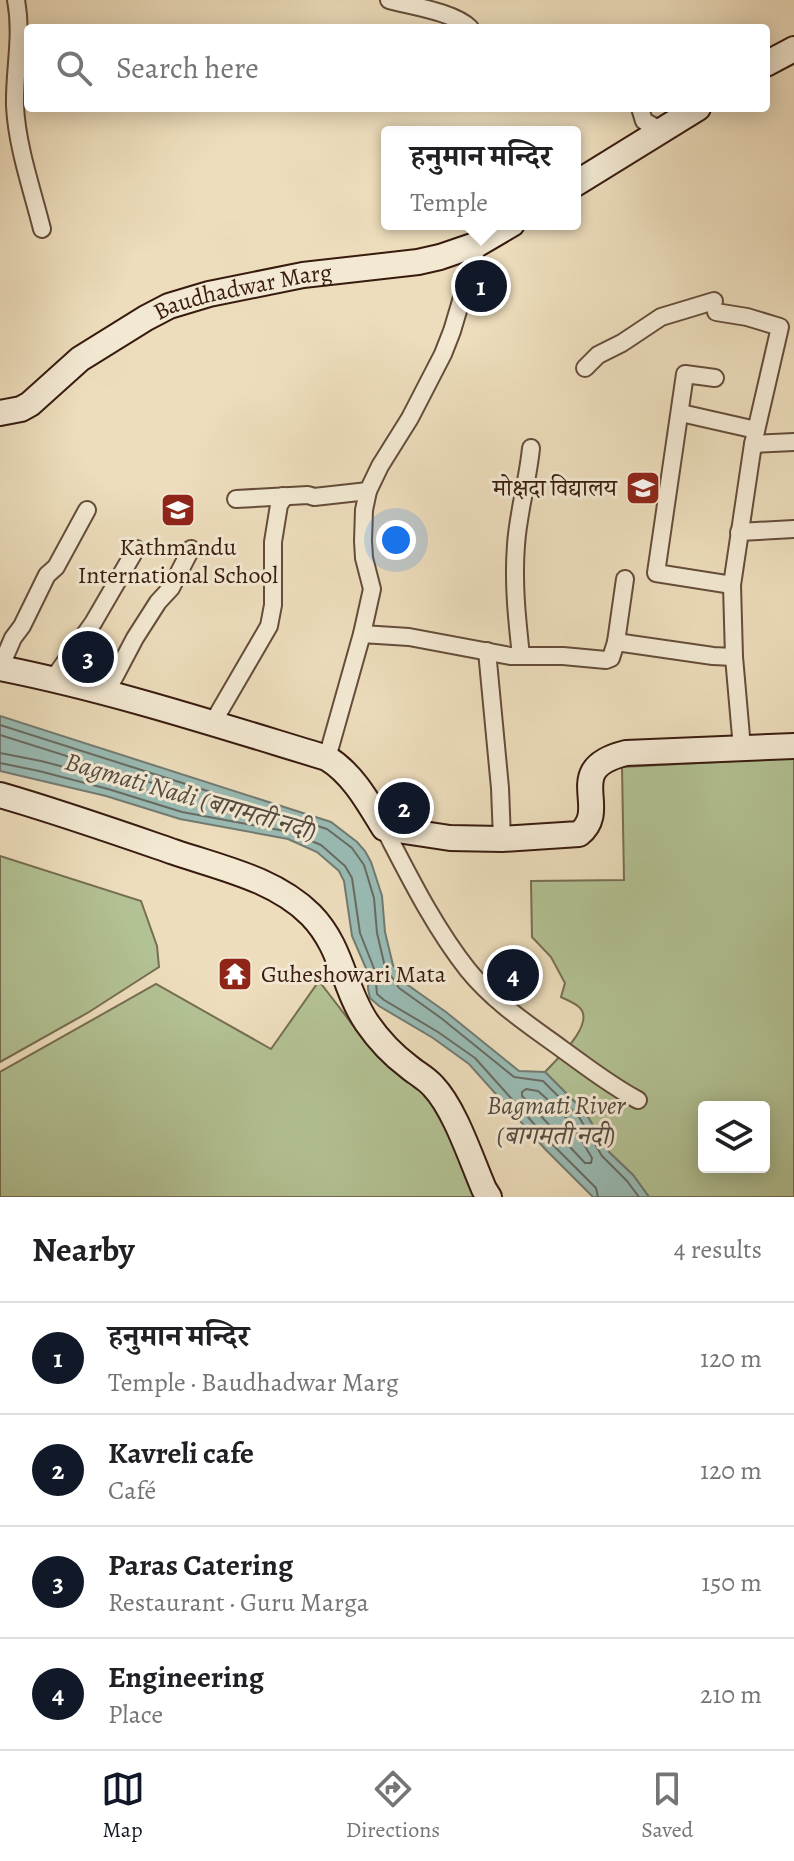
<!DOCTYPE html>
<meta charset="utf-8">
<style>
:root{--surface:#fff;--page:#f6f6f6;--text:#202124;--muted:#757577;--line:#e0e0e0;--accent:#111827}
body{margin:0;font-family:Alegreya,"Noto Serif Devanagari",serif;background:var(--page);color:var(--text)}
.controls{position:absolute;right:24px;bottom:24px;display:grid;overflow:hidden;border-radius:8px;box-shadow:0 4px 20px #0003}
.controls button{width:72px;height:72px;display:grid;place-items:center;padding:0;border:0;border-bottom:2px solid var(--line);background:var(--surface);color:var(--text);font:40px sans-serif}
.you{position:absolute;left:396px;top:540px;width:28px;height:28px;margin:-20px;border:6px solid #fff;border-radius:50%;background:#1a73e8;box-shadow:0 0 0 12px #1a73e833}
.badge{display:grid;place-items:center;width:52px;height:52px;border-radius:50%;background:var(--accent);color:#fff;font-size:26px;font-weight:700}
.pin{position:absolute;translate:-50% -50%;border:4px solid #fff;box-shadow:0 2px 8px #0006}
.popup{position:absolute;left:381px;top:126px;width:200px;height:104px;box-sizing:border-box;display:grid;place-content:center;border-radius:8px;background:var(--surface);filter:drop-shadow(0 2px 6px #0005);font-size:26px;white-space:nowrap;color:var(--muted)}
.popup b{font-size:30px;color:var(--text)}
.popup::after{content:'';position:absolute;left:50%;top:100%;margin-left:-16px;border:16px solid transparent;border-top-color:var(--surface)}
.list{margin:0;padding:0;list-style:none}
h2{display:flex;justify-content:space-between;align-items:center;height:104px;margin:0;padding:0 32px;font-size:34px}
h2 small{font-size:26px;font-weight:400;color:var(--muted)}
.list li{display:grid;grid-template-columns:52px 1fr auto;gap:24px;align-items:center;box-sizing:border-box;height:112px;padding:0 32px;border-top:2px solid var(--line)}
.list b{display:block;font-size:30px;white-space:nowrap}
.list p{margin:0;font-size:26px;white-space:nowrap;color:var(--muted)}
.list em{font-size:26px;font-style:normal;color:var(--muted)}
.icon{flex:none;width:44px;height:44px;fill:none;stroke:currentColor;stroke-width:2;stroke-linecap:round;stroke-linejoin:round}
.map{position:relative;flex:none;width:794px;height:1197px;overflow:hidden}
.search{position:absolute;background:var(--surface);box-shadow:0 4px 20px #0003;left:24px;right:24px;top:24px;height:88px;display:flex;align-items:center;gap:20px;box-sizing:border-box;padding:0 28px;border-radius:8px;color:var(--muted);font-size:30px}
.sheet{height:552px;background:var(--surface)}
nav{display:flex;justify-content:space-around;align-items:center;box-sizing:border-box;height:112px;border-top:2px solid var(--line);background:var(--surface);font-size:22px;color:var(--muted)}
nav a{display:grid;justify-items:center;gap:4px}
nav .on{color:var(--accent)}
.map>svg:first-child{display:block}
.green{fill:#b3c294;stroke:#766e52;stroke-width:2;fill-rule:evenodd}
.water{fill:#99bbb4;stroke:#727b72;stroke-width:2}
.lines{fill:none;stroke-linecap:round;stroke-linejoin:round}
.shore{stroke:#686b62;stroke-width:2}
.street-casing{stroke:#654c3a;stroke-width:20}
.secondary-casing{stroke:#381b0f;stroke-width:28}
.street{stroke:#f3e9d3;stroke-width:16}
.secondary{stroke:#f3e9d3;stroke-width:24}
.labels{text-anchor:middle;stroke-width:6;stroke-linejoin:round;paint-order:stroke}
.street-label{font-size:24px;fill:#381b0f;stroke:#f3e9d3}
.poi-label{font-size:24px;fill:#381b0f;stroke:#f3e9d3;text-anchor:end}
.water-label{font-size:26px;font-style:italic;fill:#554b41;stroke:#f3e9d3}
</style>
<div class="map">
<svg width="794" height="1197" viewBox="0 0 794 1197">
<rect width="100%" height="100%" fill="#edddbc"/>
<filter id="stains"><feTurbulence type="fractalNoise" baseFrequency=".0025" numOctaves="4"/><feColorMatrix values="0 0 0 0 .2 0 0 0 0 .09 0 0 0 0 .02 0 0 0 .5 -.17"/></filter>
<radialGradient id="worn" r=".72"><stop offset=".6" stop-color="#630" stop-opacity="0"/><stop offset="1" stop-color="#630" stop-opacity=".3"/></radialGradient>
<g class="green">
<path d="M794,758V1197H649L633,1175L609,1152L585,1112L545,1072C556,1060 597,1023 579,1007C575,1003 567,1000 561,997L565,983L551,957L532,937L531,881L624,880L622,767ZM704,1107H764V1167H704Z"/>
<path d="M0,856L141,901L157,946L159,967L89,1012L0,1062Z"/>
<path d="M319,981L362,1037L415,1088L433,1099L480,1197H0V1072L156,984L271,1049Z"/>
</g>
<path class="water" d="M0,716L331,822L357,842L365,851L371,862L382,896L385,932L393,965L405,983L446,1012L519,1071L545,1072L585,1112L609,1152L633,1175L649,1197H593L546,1150L469,1064L433,1038L379,1006L370,998L368,989V973L352,936L344,881L339,871L317,852L288,839L180,819L106,796L0,771Z"/>
<g class="lines">
<g class="shore">
<path d="M0,725L327,829L352,848L364,865L374,898L377,933L385,967L399,988L441,1018L514,1077L543,1081L579,1117L602,1156L627,1181L639,1197"/>
<path d="M0,735L187,794L189,799L184,802L110,779L41,761L0,753"/>
<path d="M0,763L39,771L108,789L182,812L290,832L321,845L345,866L352,878L360,933L375,971L377,994L384,1000L438,1032L475,1058L552,1144L596,1188L598,1197"/>
<path d="M526,1089L538,1091L556,1107L571,1123L592,1158L591,1163H585L522,1096V1092Z"/>
</g>
<g class="street-casing">
<g id="street">
<path d="M16,0C23,37 14,70 15,106C17,147 32,189 42,229"/>
<path d="M389,0C411,6 454,12 470,28"/>
<path d="M640,108L644,121L660,130"/>
<path d="M716,312L747,317L780,327L753,444L732,585L734,657L742,748"/>
<path d="M585,368L598,355L622,343L661,317L714,301"/>
<path d="M715,378L685,374L656,573L732,585"/>
<path d="M681,413L756,430"/>
<path d="M753,444L794,442"/>
<path d="M236,499L308,495L314,497L368,491"/>
<path d="M739,532L794,529"/>
<path d="M362,634L372,589L364,558L363,541L364,510L368,491L380,466L410,418L443,354L452,331L478,244"/>
<path d="M616,642L713,656L734,657"/>
<path d="M487,651L500,788L502,839"/>
<path d="M521,656C517,619 513,583 516,545C518,513 528,480 531,448"/>
<path d="M0,668L13,638L22,626L47,575L56,567L87,510"/>
<path d="M53,679L93,623L136,549"/>
<path d="M106,693L135,638L158,602L171,588L191,549"/>
<path d="M212,724L269,626L273,605V542L279,505L283,499V496"/>
<path d="M327,758L362,634L409,637L510,656H563L606,660L611,658L616,642L625,579"/>
<path d="M384,828C409,876 434,927 468,970C494,1002 529,1025 562,1049C587,1067 611,1086 638,1100"/>
</g>
</g>
<g class="secondary-casing">
<g id="secondary">
<path d="M766,64L794,49"/>
<path d="M575,184L698,108"/>
<path id="s1" d="M0,413L21,409L30,404L80,359L146,318L169,306L209,294L303,275L418,262L440,257L478,244L512,224"/>
<path d="M0,668C111,690 218,725 327,758C353,774 368,802 384,828L450,838L502,839L579,834C612,808 560,769 626,753L794,746"/>
<path d="M0,795C59,812 116,832 174,852C221,868 275,879 311,915C343,948 343,988 367,1023C378,1039 393,1055 409,1067C416,1073 426,1078 433,1086C455,1109 471,1159 484,1189L489,1197"/>
</g>
</g>
<use href="#street" class="street"/>
<use href="#secondary" class="secondary"/>
</g>
<defs>
<g id="school-square" transform="scale(1.8)"><rect x="-9" y="-9" width="18" height="18" rx="4" fill="#8f2418" stroke="#f3e9d3"/><path d="M0-5L7-2L0 1L-7-2ZM-4 1L0 2.5L4 1V4Q0 6-4 4Z" fill="#fff"/></g>
<g id="temple-square" transform="scale(1.8)"><rect x="-9" y="-9" width="18" height="18" rx="4" fill="#8f2418" stroke="#f3e9d3"/><path d="M0-6L5-2H3V0L6.5 2.5H4V6H1.5V3h-3V6H-4V2.5H-6.5L-3 0V-2H-5Z" fill="#fff"/></g>
</defs>
<g fill-rule="evenodd">
<use href="#school-square" x="643" y="488"/>
<use href="#school-square" x="178" y="510"/>
<use href="#temple-square" x="235" y="974"/>
</g>
<g class="labels">
<g class="street-label">
<text dy="8" stroke="none"><textPath href="#s1" startOffset="278">Baudhadwar Marg</textPath></text>
</g>
<g class="poi-label">
<text x="617" y="496">मोक्षदा विद्यालय</text>
<text x="178" y="555" text-anchor="middle">Kathmandu<tspan x="178" dy="28">International School</tspan></text>
<text x="261" y="982" text-anchor="start">Guheshowari Mata</text>
</g>
<g class="water-label">
<text transform="translate(191 796) rotate(16)" y="9">Bagmati Nadi (बागमती नदी)</text>
<text x="556" y="1114">Bagmati River<tspan x="556" dy="30">(बागमती नदी)</tspan></text>
</g>
</g>
<rect width="100%" height="100%" filter="url(#stains)"/>
<rect width="100%" height="100%" fill="url(#worn)"/>
</svg>
<div class="controls">
<button><svg class="icon" aria-label="layers" viewBox="0 0 24 24"><path d="M12 4l9 5-9 5-9-5zM3 14l9 5 9-5"/></svg></button>
</div>
<div class="you"></div>
<div class="pin badge" style="left:481px;top:286px">1</div>
<div class="popup"><b>हनुमान मन्दिर</b>Temple</div>
<div class="pin badge" style="left:404px;top:808px">2</div>
<div class="pin badge" style="left:88px;top:657px">3</div>
<div class="pin badge" style="left:513px;top:975px">4</div>
<div class="search"><svg class="icon" aria-label="search" viewBox="0 0 24 24"><circle cx="10" cy="10" r="6"/><path d="M15 15l6 6"/></svg>Search here</div>
</div>
<section class="sheet">
<h2>Nearby<small>4 results</small></h2>
<ul class="list">
<li><span class="badge">1</span><div><b>हनुमान मन्दिर</b><p>Temple · Baudhadwar Marg</p></div><em>120 m</em></li>
<li><span class="badge">2</span><div><b>Kavreli cafe</b><p>Café</p></div><em>120 m</em></li>
<li><span class="badge">3</span><div><b>Paras Catering</b><p>Restaurant · Guru Marga</p></div><em>150 m</em></li>
<li><span class="badge">4</span><div><b>Engineering</b><p>Place</p></div><em>210 m</em></li>
</ul>
</section>
<nav>
<a class="on"><svg class="icon" aria-label="map" viewBox="0 0 24 24"><path d="M3 6l6-2 6 2 6-2v14l-6 2-6-2-6 2zM9 4v14M15 6v14"/></svg>Map</a>
<a><svg class="icon" aria-label="directions" viewBox="0 0 24 24"><path d="M12 3l9 9-9 9-9-9zM9 14v-3h6M13 9l2 2-2 2"/></svg>Directions</a>
<a><svg class="icon" aria-label="saved" viewBox="0 0 24 24"><path d="M7 4h10v16l-5-4-5 4z"/></svg>Saved</a>
</nav>
